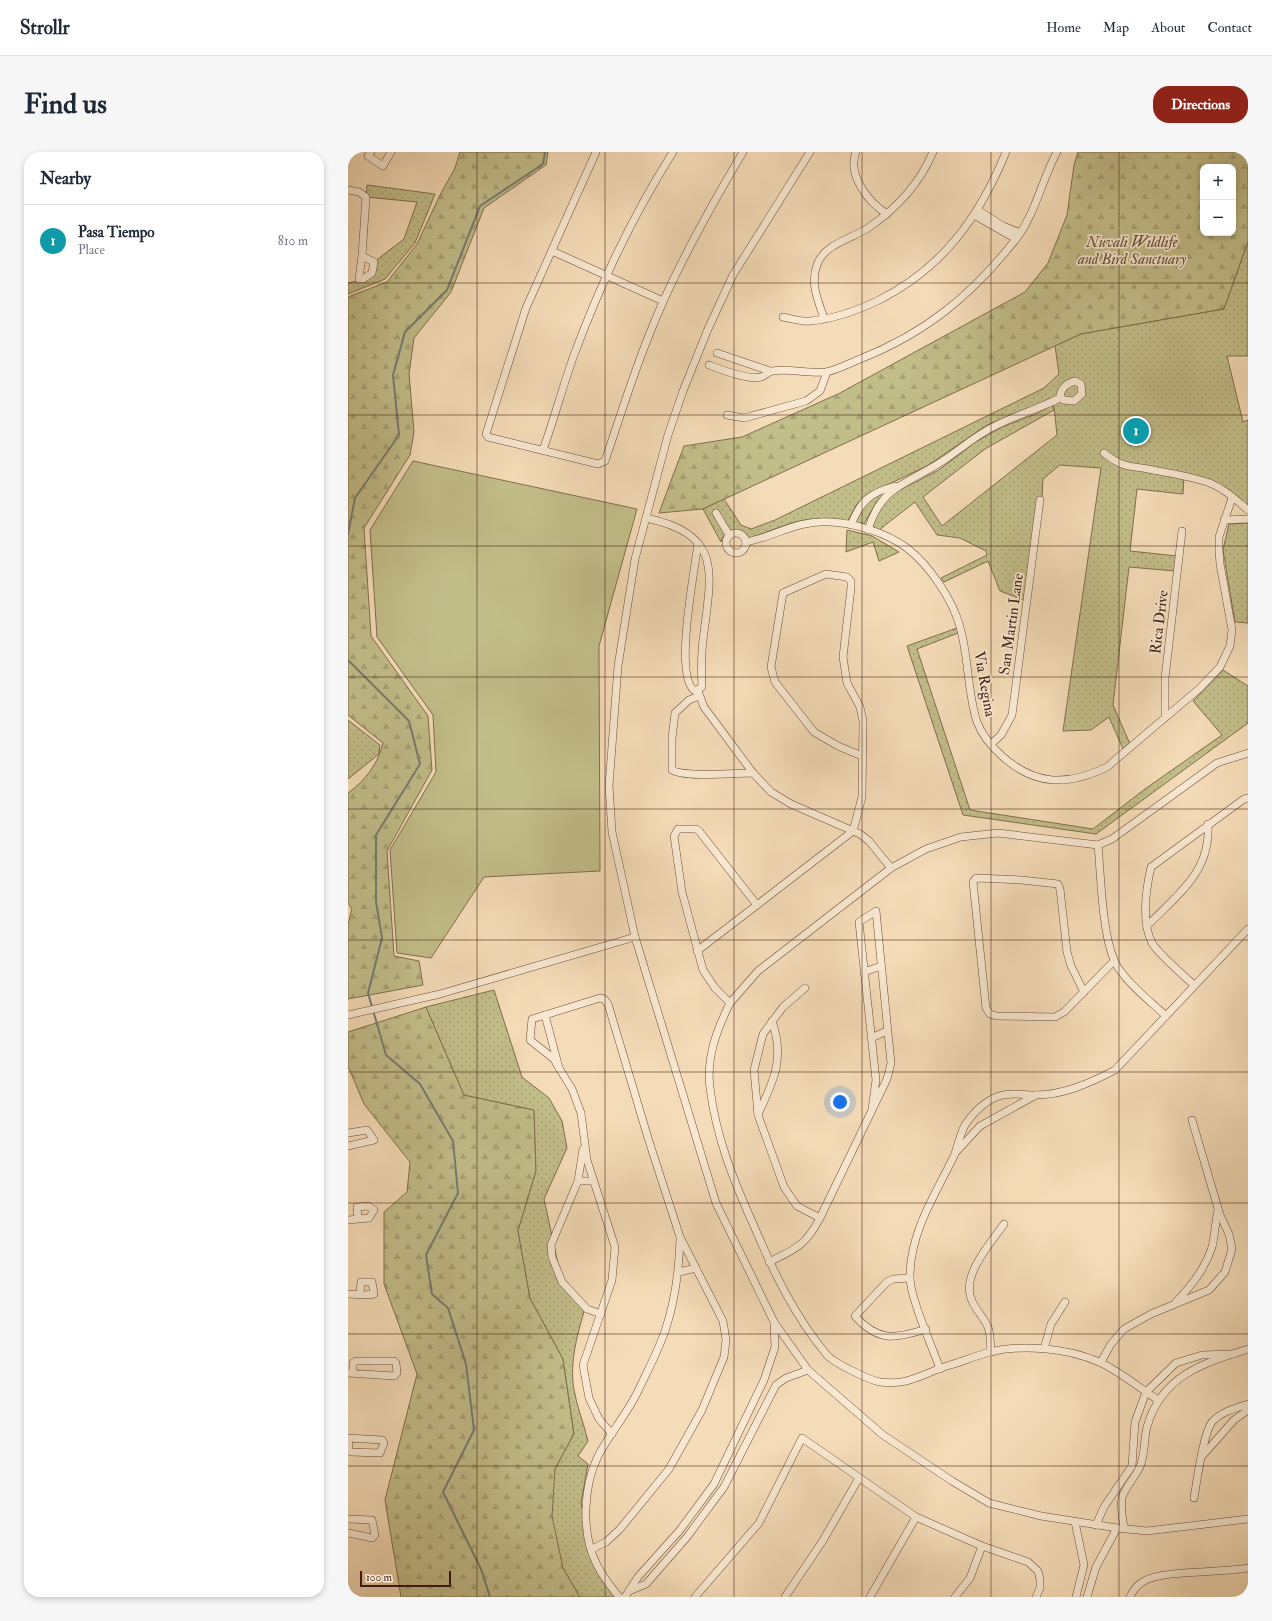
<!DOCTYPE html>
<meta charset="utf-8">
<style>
:root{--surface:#fff;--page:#f6f6f7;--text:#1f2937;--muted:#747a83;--line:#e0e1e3;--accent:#8f2418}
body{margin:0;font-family:"IM FELL Double Pica",serif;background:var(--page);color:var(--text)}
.controls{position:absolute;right:12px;top:12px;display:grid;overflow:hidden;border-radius:8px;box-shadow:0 2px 6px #0003}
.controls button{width:36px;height:36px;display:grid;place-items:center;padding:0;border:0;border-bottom:1px solid var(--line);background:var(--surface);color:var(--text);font:20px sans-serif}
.scale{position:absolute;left:12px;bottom:10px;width:91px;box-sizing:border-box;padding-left:4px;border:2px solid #3e1d10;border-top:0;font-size:11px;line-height:14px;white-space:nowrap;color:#3e1d10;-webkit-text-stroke:3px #f8e8d1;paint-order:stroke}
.you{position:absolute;left:492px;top:950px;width:14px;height:14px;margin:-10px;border:3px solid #fff;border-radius:50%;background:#1a73e8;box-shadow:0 0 0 6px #1a73e833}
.badge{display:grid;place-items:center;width:26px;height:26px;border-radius:50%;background:var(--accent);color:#fff;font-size:13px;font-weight:700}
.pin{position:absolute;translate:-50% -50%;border:2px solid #fff;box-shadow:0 1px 4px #0006}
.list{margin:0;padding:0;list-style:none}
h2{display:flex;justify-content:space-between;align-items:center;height:52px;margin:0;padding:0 16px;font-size:17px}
h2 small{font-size:13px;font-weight:400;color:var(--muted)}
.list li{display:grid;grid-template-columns:26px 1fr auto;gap:12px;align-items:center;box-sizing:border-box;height:72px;padding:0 16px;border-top:1px solid var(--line)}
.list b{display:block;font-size:15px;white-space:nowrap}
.list p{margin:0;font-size:13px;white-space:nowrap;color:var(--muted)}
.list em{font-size:13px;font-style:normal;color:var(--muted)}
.map{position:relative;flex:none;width:900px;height:1445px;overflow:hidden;border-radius:16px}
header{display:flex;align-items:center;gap:24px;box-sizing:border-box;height:56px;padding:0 20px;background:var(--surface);border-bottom:1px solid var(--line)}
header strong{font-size:19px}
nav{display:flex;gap:22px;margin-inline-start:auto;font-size:14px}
.intro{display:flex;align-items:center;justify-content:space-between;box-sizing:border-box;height:96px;padding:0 24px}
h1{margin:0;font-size:28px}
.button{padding:10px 18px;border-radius:16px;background:var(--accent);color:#fff;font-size:14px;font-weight:700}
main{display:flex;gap:24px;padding:0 24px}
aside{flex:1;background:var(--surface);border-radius:16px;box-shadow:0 2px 6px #0003}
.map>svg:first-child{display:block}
.grass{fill:#c2be8a;stroke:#806e4d}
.forest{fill:url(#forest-firs);stroke:#806e4d;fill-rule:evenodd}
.park{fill:url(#park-dots);stroke:#806e4d}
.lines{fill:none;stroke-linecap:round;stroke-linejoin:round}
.stream{stroke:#777b74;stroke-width:2}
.minor-casing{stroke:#6c4d3a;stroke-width:8}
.minor{stroke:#f8e8d1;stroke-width:7}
.grid{fill:none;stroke:#3e1d10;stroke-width:1;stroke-opacity:0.55}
.labels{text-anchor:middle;stroke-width:3.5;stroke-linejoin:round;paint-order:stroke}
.park-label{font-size:15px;font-style:italic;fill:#664d35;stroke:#f8e8d1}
.street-label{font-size:15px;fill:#3e1d10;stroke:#f8e8d1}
</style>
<header>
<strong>Strollr</strong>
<nav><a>Home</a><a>Map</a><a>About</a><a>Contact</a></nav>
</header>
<div class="intro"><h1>Find us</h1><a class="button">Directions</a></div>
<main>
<aside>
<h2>Nearby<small></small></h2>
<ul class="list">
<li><span class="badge" style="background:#0f9aa8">1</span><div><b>Pasa Tiempo</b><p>Place</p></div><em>810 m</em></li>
</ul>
</aside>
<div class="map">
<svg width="900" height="1445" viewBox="0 0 900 1445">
<defs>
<pattern id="forest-firs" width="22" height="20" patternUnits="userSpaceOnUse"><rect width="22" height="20" fill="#c2be8a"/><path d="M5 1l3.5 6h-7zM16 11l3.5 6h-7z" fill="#a8a376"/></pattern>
<pattern id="park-dots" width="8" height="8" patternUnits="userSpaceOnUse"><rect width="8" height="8" fill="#c2be8a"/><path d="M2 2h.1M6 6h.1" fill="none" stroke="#a8a376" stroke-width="1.8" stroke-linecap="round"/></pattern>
</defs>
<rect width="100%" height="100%" fill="#f5dcb8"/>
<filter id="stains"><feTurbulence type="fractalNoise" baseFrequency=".005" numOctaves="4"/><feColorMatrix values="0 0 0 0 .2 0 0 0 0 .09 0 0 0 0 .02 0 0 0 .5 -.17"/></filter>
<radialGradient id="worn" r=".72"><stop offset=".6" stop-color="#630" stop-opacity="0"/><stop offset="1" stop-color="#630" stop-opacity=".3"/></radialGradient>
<path class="grass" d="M65,309L289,357L251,494L252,719L136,725L83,806L49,801L42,698L88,620L85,563L29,485L22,378Z"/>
<g class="forest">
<path d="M112,0H200L198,13L136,56L103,140L66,186L61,222L66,280L62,303L16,376L23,484L80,564L84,618L39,699L46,804L71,809L75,833L0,847V772L4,757L0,751V641C17,629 30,612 35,591L0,563V145L39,130L69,92L92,43L107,16Z"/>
<path d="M730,0H900V90L876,157L733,182L355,357L311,361L336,294L394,285L490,242L677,140L700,111L719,63L726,13ZM855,15H885V81H855Z"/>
<path d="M78,855L116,943L186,958L188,1019L170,1079L182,1146L215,1207L226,1282L207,1317L215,1416L232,1445H53L37,1348L69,1222L36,1132V1060L59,1040L62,1010L16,952L0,914V880Z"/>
</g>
<g class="park">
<path d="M19,33L87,42L67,91L37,127L0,142V131L15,128L26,110L56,87L69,50L18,45Z"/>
<path d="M900,90V204H879L895,270L900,268V354L877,336L836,323L835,342L789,337L782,399L829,404L827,419L781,415L765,553L782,592L775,597L761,565L743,578L715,579L753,316L712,313L695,327L694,345H690L676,448L652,439L640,409L596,430L593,426L639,403L638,399L612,386L589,383L567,350L531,378L522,375L528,362L542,343L591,318L626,291L654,275L688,262L704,253L706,258L637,297L575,345L594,374L709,283L706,255L702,246L677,259L639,273L579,314L518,343L509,352L499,370C451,361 441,374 398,387L390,382L380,380L374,386L373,390L355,357L376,347L393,373L403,377L427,368L696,236L711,222L707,194L733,182L876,157Z"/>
<path d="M543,337L529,349L516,372L507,370L519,349Z"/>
<path d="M900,371V471L887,470L875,398L881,372Z"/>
<path d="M499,378L524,384L551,400L531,409L525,390L498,400Z"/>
<path d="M609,476L610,481L569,497L622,658L745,677L797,637L874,583L845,549L875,518L900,534V571L748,682L615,663L559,494Z"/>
<path d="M0,568L32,593L31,602L0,627Z"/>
<path d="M146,838L174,925L201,946L214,969L219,996L196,1047L214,1130L238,1153C230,1180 221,1209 226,1238C229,1255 236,1272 240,1289L230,1304L240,1312L233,1351L245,1405L252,1425L274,1445H232L215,1416L204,1364L207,1317L226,1282L215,1207L182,1146L170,1079L188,1019L186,958L116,943L78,855Z"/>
</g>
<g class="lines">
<g class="stream">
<path d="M0,382L7,346L51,283L45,223L57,180L99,138L132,54L195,12L197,0"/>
<path d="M0,508L61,569L72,612L28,683V750L34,786L20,841L38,903L72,932L105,989L110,1041L78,1103L84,1142L100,1156L118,1212L126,1278L95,1340L133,1417L142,1445"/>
</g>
<g class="minor-casing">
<g id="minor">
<path d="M23,0L20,4L35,14L43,0"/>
<path d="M248,0L178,156L138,282L140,285L250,312L257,309C275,256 292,201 315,150C338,98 366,49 395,0"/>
<path d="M462,0L385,123L360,177L335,239L320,283L287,407L270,514L261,634L264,680L287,785L368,1051L426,1170L460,1218L535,1283L604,1329L641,1351L693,1364L769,1376L799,1379L900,1367"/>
<path d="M508,0C499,23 520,50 539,62"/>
<path d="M0,38L11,40L18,45L14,104"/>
<path d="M630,58L655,74L672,81"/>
<path d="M626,63L668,87"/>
<path d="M204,99L315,149"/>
<path d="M14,104L26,110L24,121L15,127H11Z"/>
<path d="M435,165C444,167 454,170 462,169C486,167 508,159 529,149C594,117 631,66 658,0"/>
<path d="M476,166C470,149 462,131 469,113C476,92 503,87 520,76C548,57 572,31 585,0"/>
<path d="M369,201L422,219"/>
<path d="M361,213C374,218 399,228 413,225C417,224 420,220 424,219C441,216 460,222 478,220C489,218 502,211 512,207C578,181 624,143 668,87C687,63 694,27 709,0"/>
<path d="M727,229L733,232L734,242L726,249L715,248L712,243C714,235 719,231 727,229Z"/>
<path d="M379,263L396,266L458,249L472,239L479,220"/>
<path d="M195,298C206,267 215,234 226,203C252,133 285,63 325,0"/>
<path d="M756,301C776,317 782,313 805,318C822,321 846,325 862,331C877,337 888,348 900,358"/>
<path d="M368,361L381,383"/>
<path d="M298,366C373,382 364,418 356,480C353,499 353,516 354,535L347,539C325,526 347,417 350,391"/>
<path d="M876,368L900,367"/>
<path d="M503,373C513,348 522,341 547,334"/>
<path d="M520,378C533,335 556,333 590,312C608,301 624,286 643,276C665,264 690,257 712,246"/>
<circle cx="388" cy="391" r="10"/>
<path d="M398,390C429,384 448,368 482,370C507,371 539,381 559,396C581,413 605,448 612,475C621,506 619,539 629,570C634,583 644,595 654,604C687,634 720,634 759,615L852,536L872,515L882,494L884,478L872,412L871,398V385L884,346"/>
<path d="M350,539L356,555L405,621L423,640L443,652L512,682L521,689L543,716"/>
<path d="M351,544L341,548L327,561L324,586V618C337,626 388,621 405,621"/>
<path d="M817,565V526L834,379"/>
<path d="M643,592L653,583L664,563L692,348"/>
<path d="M514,604L490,594L466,580L427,530L423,515L435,441L478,422L499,425L503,429V436L495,505L499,531L512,555L515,569L514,645L505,679L409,753L351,679L348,677H330L326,684L334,740L355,818L367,836L382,851C369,877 358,906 362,936C368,985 386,1030 406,1074C425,1119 447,1165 479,1203C486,1211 521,1228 532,1230C560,1234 574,1222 599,1214C613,1210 627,1204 642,1200C675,1192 719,1196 751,1210C770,1218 793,1237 810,1248"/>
<path d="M750,693C753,726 754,779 766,808C774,827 803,850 818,864"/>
<path d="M799,774C830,742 863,720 860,672"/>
<path d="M349,799L409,753"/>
<path d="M516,820L533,814"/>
<path d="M846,833C837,825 809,800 804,791C793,769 798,737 803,715L896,647L900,646"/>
<path d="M736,840L723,814L719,800L712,737L710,732L673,728L628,726L625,730L638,856L642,862L648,864L707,865L716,860L766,809"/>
<path d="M382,851L410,819L543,716L578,697L613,685L650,681L750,693L764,687L869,611L900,601"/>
<path d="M0,863L92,842L287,785"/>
<path d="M197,863L211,916L224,937L233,961L239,1008L267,1095L264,1128L235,1213L241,1246L251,1267L264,1282"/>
<path d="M523,886L539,879"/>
<path d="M211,916L206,907L182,888L184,867L252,846L256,847L260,852L300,986L332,1085L375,1169L378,1188L376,1205L354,1258L321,1317L272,1377L258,1390L244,1397"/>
<path d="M410,962C426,929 437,906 424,869"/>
<path d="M0,981L19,978L26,988L0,994"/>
<path d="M235,997L230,1029L203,1093L204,1105L214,1130L239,1157L253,1162"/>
<path d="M609,999L632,974L688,943"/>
<path d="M230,1029H245"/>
<path d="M472,1066L539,927L543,911L528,759L511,770L528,928L524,957"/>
<path d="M0,1068L21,1066L26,1058L20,1054L9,1055L10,1067"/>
<path d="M421,1110C448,1097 458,1093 472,1066L449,1054L436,1035L410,963L406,918L415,882L435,855L457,836"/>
<path d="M331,1120L348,1116"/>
<path d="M562,1126L545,1127L539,1130L507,1164C530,1190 547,1187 578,1177"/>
<path d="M0,1142C9,1142 18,1144 26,1142L24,1130H13L12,1142"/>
<path d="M828,1150C843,1134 857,1117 864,1095C867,1084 867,1070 870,1058"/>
<path d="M696,1197L703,1172L717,1150"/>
<path d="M643,1200C642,1192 643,1183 640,1175C636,1166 628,1158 624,1149C612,1124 643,1091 656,1072"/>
<path d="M753,1210L763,1192L776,1177L803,1162L861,1138L877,1120L884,1097L881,1082L872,1063L844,968"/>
<path d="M592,1217C584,1194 562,1146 562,1125C562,1080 587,1043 606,1004C610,994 612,982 617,973C625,961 637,949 651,944C663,940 676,943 687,943C716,943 742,931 767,918L900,777"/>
<path d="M0,1221L46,1224L49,1221L48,1211L46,1209H8L5,1211V1221"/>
<path d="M0,1286L34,1288L36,1291L32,1301L3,1300L1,1298L0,1286"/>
<path d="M855,1303L886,1268L900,1258"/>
<path d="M846,1346C849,1329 855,1282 864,1270C873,1260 888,1256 900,1252"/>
<path d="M0,1367L24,1368L27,1383L24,1386L0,1381"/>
<path d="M727,1370L736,1413L728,1445"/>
<path d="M748,1373L756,1355L784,1314L787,1270L798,1240L828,1211L854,1203L885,1202"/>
<path d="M776,1377C775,1367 772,1356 774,1346C777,1334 789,1324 793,1312C797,1300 796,1287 799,1275C813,1224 855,1211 900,1197"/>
<path d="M281,1439L298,1432L339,1385L376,1335L428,1233L438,1226L460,1218"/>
<path d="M271,1445C263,1435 255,1425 249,1413C233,1382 235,1335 250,1304C262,1281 280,1261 291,1237C300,1218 310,1199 317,1179C327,1150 331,1117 332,1087"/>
<path d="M277,1445L290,1425L332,1378L366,1332L416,1228L427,1195L426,1170"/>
<path d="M347,1445L411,1371L454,1286L568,1365L634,1394L680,1410L690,1419L692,1427V1436L688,1445"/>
<path d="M437,1445L474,1390L511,1326"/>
<path d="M522,1445L568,1365"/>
<path d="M607,1445L622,1426L634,1394"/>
<path d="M739,1445L748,1415L769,1376"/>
<path d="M782,1445C785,1438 789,1433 796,1429C814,1418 875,1421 900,1416"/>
</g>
</g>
<use href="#minor" class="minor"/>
</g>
<path class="grid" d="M129,0V1445M257,0V1445M386,0V1445M514,0V1445M643,0V1445M771,0V1445M0,131H900M0,263H900M0,394H900M0,525H900M0,657H900M0,788H900M0,920H900M0,1051H900M0,1182H900M0,1314H900"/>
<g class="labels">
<g class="park-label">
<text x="784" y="95">Nuvali Wildlife<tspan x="784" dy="17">and Bird Sanctuary</tspan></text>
</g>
<g class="street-label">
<text transform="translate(811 470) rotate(-83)" y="5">Rica Drive</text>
<text transform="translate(663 472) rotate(-82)" y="5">San Martin Lane</text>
<text transform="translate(637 532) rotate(80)" y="5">Via Regina</text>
</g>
</g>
<rect width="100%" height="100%" filter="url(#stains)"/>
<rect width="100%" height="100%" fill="url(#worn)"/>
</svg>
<div class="controls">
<button>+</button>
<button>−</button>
</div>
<div class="scale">100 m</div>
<div class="you"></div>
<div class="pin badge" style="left:788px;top:279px;background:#0f9aa8">1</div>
</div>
</main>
